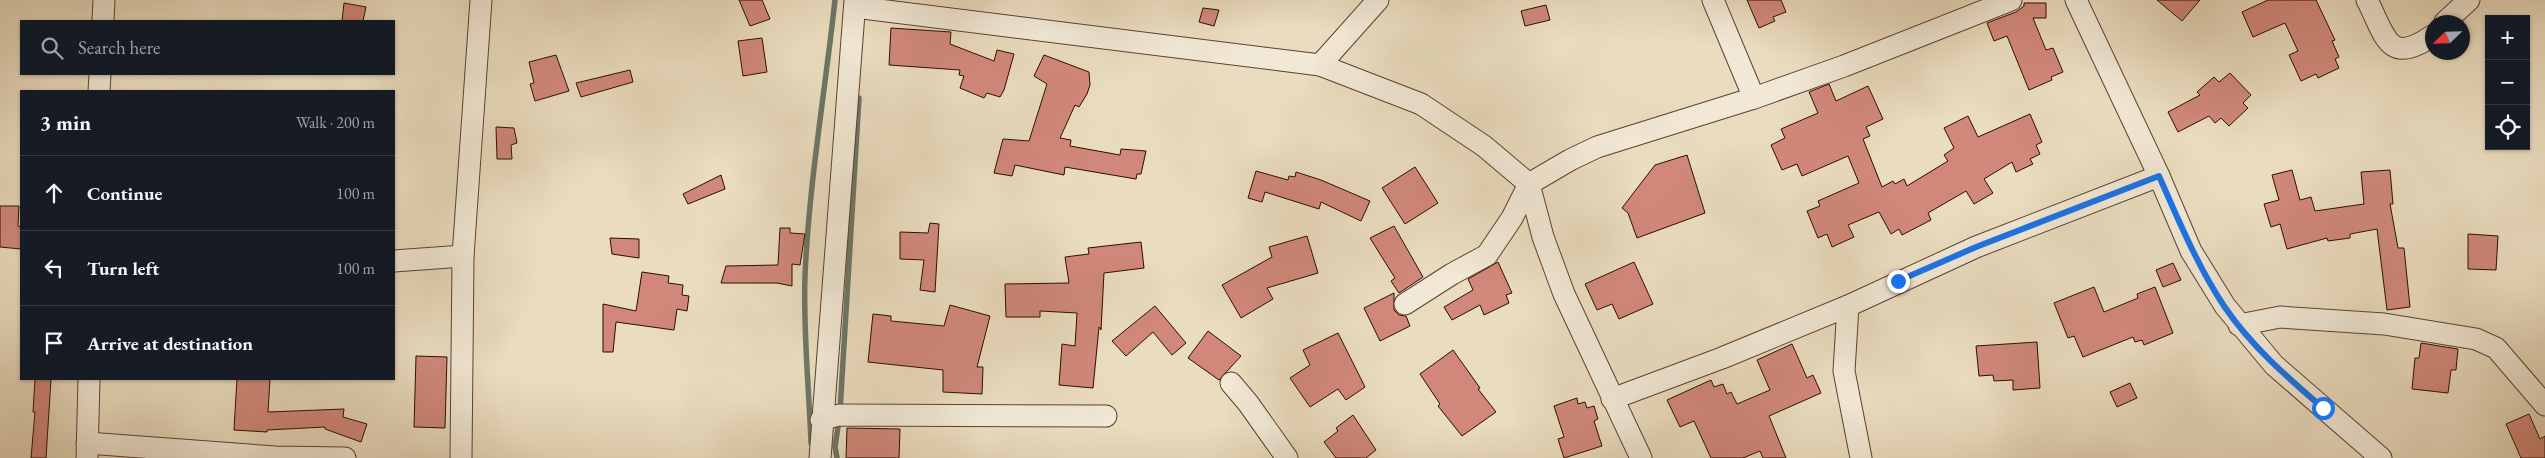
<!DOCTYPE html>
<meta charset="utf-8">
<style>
:root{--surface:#171b24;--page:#242831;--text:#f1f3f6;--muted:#9ea1a6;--line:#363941}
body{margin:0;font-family:"EB Garamond",serif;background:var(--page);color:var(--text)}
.controls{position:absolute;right:15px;top:15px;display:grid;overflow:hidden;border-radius:0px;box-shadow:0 1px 4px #0004}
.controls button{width:45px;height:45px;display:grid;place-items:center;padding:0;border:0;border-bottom:1px solid var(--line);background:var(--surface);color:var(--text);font:25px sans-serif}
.compass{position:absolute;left:2425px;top:15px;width:45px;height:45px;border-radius:50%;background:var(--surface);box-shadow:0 1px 4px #0004;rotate:247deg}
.stop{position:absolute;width:15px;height:15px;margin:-11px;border:4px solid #1a73e8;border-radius:50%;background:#fff}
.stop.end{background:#1a73e8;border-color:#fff;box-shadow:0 1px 5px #0008}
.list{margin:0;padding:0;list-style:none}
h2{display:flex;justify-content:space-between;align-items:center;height:65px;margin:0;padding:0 20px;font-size:21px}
h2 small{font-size:16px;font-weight:400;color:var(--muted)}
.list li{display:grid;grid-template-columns:32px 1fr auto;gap:15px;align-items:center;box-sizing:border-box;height:75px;padding:0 20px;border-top:1px solid var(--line)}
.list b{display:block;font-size:19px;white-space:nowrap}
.list em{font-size:16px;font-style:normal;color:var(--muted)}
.icon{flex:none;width:28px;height:28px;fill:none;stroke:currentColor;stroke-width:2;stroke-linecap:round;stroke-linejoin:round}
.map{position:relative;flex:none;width:2545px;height:458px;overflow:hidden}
.search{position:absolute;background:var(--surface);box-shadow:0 1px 4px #0004;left:20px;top:20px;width:375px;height:55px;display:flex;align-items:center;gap:12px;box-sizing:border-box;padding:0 18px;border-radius:0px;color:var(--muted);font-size:19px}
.panel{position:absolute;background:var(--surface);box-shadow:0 1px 4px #0004;left:20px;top:90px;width:375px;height:290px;border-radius:0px}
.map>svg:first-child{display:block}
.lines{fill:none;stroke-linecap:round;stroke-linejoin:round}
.stream{stroke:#6d7667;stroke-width:5.5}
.building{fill:#d1887a;stroke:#2b0d00}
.minor-casing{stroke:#5b4130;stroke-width:23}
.minor{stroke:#f1e8d5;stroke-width:21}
.route{stroke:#1a73e8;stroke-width:6}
</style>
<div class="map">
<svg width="2545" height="458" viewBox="0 0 2545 458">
<rect width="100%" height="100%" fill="#eadcbf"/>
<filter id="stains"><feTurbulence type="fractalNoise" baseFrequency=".004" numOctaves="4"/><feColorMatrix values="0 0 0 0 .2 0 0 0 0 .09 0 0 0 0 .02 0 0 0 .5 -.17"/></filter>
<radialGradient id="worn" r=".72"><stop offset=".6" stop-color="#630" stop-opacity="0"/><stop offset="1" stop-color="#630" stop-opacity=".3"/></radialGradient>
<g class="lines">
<g class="stream">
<path d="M840,411L859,98"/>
<path d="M811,443C809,388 803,331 805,276C809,183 825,92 835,0"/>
<path d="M837,458L835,447L839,420"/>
</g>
</g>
<g class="building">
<path d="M739,0H762L770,19L750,26Z"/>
<path d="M1747,0H1781L1786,12L1773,17L1775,21L1759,28Z"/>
<path d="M2157,0H2200L2182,21Z"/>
<path d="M2268,0H2316L2335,40L2332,41L2339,57L2335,59L2339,68L2318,78L2316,74L2301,81L2289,55L2298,51L2285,23L2253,37L2242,12Z"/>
<path d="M344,3L366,7L363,21H342Z"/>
<path d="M2024,3H2046V18H2033L2046,50L2053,48L2063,72L2051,77L2052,80L2029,90L2007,36L1994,41L1987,23L2016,12L2024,6Z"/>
<path d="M1546,5L1550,20L1525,26L1521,11Z"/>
<path d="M1203,8L1219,10L1214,26L1199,22Z"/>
<path d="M891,28L951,32L950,44L994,61L997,50L1014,54L1004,90L1000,97L987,93L984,98L960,88L964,76L959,75L960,70L889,65Z"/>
<path d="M762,38L767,72L743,76L738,41Z"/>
<path d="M556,55L569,91L535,101L530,84L534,83L529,62Z"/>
<path d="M1044,55L1089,72L1090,85L1087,94L1079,107L1075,105L1060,138L1071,140L1070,146L1120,155L1121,149L1146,151L1141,174H1137L1136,179L1065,167L1064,175L1015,165L1012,176L994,173L1003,139L1029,141L1047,84L1034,76Z"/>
<path d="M630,70L633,82L581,97L576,83Z"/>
<path d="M2230,73L2251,95L2243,103L2248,108L2229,126L2221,118L2215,123L2209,116L2178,132L2168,112L2200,95L2197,92L2214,77L2219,82Z"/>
<path d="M1829,84L1836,101L1868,86L1883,119L1866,127L1870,136L1863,139L1882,187L1893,181L1895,184L1904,179L1907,186L1948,161L1944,155L1954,148L1944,128L1968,116L1978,137L2030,114L2042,142L2036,145L2040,154L2030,159L2033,164L2016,172L2012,162L1984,179L1993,193L1974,204L1966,191L1928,213L1931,220L1902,235L1899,229L1891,234L1879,212L1848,225L1854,237L1832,247L1827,234L1818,238L1807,211L1820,206L1818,201L1859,183L1848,156L1802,176L1797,164L1782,170L1771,145L1785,138L1781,129L1818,113L1809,92Z"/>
<path d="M496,127L514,128L517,143L511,145L512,159H497Z"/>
<path d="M1687,155L1705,213L1637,238L1628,213L1622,208L1655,165Z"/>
<path d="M1415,167L1438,203L1405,224L1382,188Z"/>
<path d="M2292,170L2300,200L2311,197L2315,211L2364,204L2361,172L2390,170L2393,204H2390L2398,248H2404L2410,307L2387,310L2377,229L2350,234V238L2328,241L2327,238L2287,249L2280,224L2271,227L2264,204L2279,200L2272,175Z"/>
<path d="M1256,171L1288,180L1289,176L1295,177L1296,172L1321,180L1370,201L1361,221L1321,202L1319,209L1265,192L1262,202L1248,198Z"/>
<path d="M721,175L725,189L688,204L683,194Z"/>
<path d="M0,206H19L18,226L21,227V249L0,247Z"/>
<path d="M930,223L939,224L935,292L920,290L924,260L900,259V232L928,233Z"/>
<path d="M1394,226L1423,277L1399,293L1391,281L1395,278L1370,238Z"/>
<path d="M780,228H790V233L805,234L800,265L792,264V286L777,283H721L726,266L778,265Z"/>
<path d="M2468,234L2498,236L2496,270L2468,269Z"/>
<path d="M1307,236L1318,273L1267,288L1273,299L1241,318L1222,285L1272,257L1269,247Z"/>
<path d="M610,238L639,239V258L612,254Z"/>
<path d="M1141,242L1144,268L1104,273L1101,330L1099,327L1093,388L1059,385L1062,344L1075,346L1077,313L1040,311V317H1006L1005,284L1069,283L1065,257L1089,254L1088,248Z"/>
<path d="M1498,262L1512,293L1506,295L1509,303L1484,315L1480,305L1452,320L1444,307L1473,290L1468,279Z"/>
<path d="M1634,262L1653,304L1619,319L1612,304L1597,310L1585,284Z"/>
<path d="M2173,263L2181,280L2163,287L2156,270Z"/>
<path d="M642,272L669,276L668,283L683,285L682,295L689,296L687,311L677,309L674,330L616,322L613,352H603V304L636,311Z"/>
<path d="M2094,287L2104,312L2138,298L2137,294L2155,287L2173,333L2144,345L2142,340L2135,342L2133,337L2083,357L2074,336L2068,338L2054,303Z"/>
<path d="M1394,293V310L1399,315L1406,316L1410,326L1380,341L1364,308Z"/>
<path d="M950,305L990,316L977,367H983L982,394L943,392V370L868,362L873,314L891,316V321L944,326Z"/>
<path d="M1155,306L1186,343L1172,355L1153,332L1126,356L1112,341Z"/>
<path d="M1208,331L1241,356L1219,380L1188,358Z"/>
<path d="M1338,333L1365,387L1346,400L1338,389L1310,407L1290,378L1310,365L1303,350Z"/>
<path d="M2037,342L2040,388L2013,390V380L1994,381L1993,375L1979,376L1976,346Z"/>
<path d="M2421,343L2458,349L2456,370H2451L2448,393L2412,389L2415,358H2419Z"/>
<path d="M1792,344L1807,378L1813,375L1821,393L1769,416L1786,458H1763L1760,451L1743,458H1711L1694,421L1680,427L1667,400L1711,380L1714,387L1723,384L1727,394L1731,392L1737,404L1770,390L1757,360Z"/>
<path d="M1453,350L1480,388L1478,389L1496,412L1462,436L1438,406L1440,404L1420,374Z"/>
<path d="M416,356L447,357L445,428L414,427Z"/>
<path d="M35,379H51L46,458H31L35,412H33Z"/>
<path d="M237,379H270L268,412L344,409L343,417L367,424L361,442L325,429V427L267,430V432L234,430Z"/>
<path d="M2130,383L2137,398L2117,407L2110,392Z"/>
<path d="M1577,398L1578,404L1585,402L1587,408L1594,406L1598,419L1594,421L1602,446L1564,458L1558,439L1564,437L1554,406Z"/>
<path d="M2529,414L2540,439L2545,436V458H2521L2506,424Z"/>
<path d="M1353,415L1376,450L1366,458H1336L1324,442L1338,431L1336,428Z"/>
<path d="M847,428L900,429L899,458H846Z"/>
</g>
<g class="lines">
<g class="minor-casing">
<g id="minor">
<path d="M1713,0L1754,98"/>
<path d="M2076,0L2159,176L2191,251L2225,306L2274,365L2381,458"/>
<path d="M2367,0C2385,34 2387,67 2432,36"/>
<path d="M855,7L1320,65L1421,104L1484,146L1529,184L1543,237L1564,294L1641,458"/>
<path d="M103,21L104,0"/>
<path d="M2445,22L2469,0"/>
<path d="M1320,65L1378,0"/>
<path d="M99,91L100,74"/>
<path d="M394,261L463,256"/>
<path d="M1405,304L1452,274L1487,255L1512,218L1529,184L1570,160L1597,147L1754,98L1844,66L2011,0"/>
<path d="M1848,306L1844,371L1861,458"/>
<path d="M2239,325L2280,317L2384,324L2476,339L2496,348L2545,405"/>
<path d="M1231,383L1248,403L1287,458"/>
<path d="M1612,399L1722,358L1848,306L1976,247L2159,176"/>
<path d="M821,420L839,415L1106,416"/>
<path d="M87,443L275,457L345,458"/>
<path d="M87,458L89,379"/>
<path d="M461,458L463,256L481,0"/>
<path d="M820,458L855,0"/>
</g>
</g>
<use href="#minor" class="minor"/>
</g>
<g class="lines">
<path class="route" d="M1898,281L1976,247L2159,176C2179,221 2197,265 2224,306C2251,346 2287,377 2323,408"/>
</g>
<rect width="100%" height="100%" filter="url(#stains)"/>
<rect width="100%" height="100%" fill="url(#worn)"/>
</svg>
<div class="controls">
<button>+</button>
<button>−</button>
<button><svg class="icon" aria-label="locate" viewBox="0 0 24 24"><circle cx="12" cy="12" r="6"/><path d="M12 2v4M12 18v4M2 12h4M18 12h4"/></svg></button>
</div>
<svg class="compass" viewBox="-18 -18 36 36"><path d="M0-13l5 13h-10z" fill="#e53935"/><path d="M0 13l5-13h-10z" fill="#9ea1a6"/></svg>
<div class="stop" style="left:2323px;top:408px"></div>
<div class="stop end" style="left:1898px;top:281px"></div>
<div class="search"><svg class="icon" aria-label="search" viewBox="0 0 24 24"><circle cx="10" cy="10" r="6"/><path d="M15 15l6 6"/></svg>Search here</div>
<section class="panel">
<h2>3 min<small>Walk · 200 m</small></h2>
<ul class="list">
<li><svg class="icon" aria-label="ahead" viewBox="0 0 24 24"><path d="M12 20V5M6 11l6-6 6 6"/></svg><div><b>Continue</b></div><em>100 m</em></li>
<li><svg class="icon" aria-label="left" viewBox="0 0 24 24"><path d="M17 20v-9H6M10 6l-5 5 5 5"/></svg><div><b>Turn left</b></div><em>100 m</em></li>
<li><svg class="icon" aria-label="arrive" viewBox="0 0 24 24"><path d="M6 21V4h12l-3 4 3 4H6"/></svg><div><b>Arrive at destination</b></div></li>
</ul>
</section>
</div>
